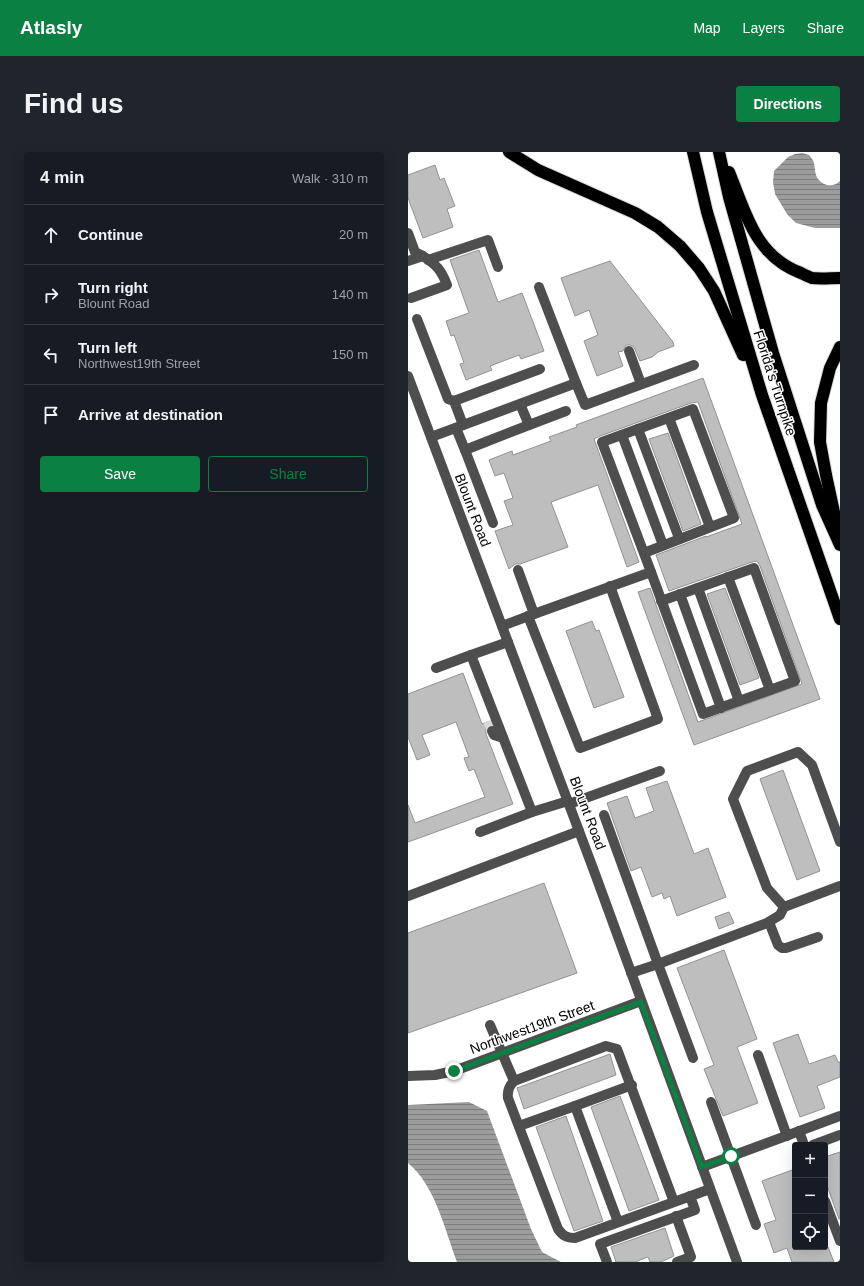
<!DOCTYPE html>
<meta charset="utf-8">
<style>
:root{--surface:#171b24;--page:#20242c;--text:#f1f3f6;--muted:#9ea1a6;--line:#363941;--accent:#0b8043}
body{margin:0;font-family:Helvetica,sans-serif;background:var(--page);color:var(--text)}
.controls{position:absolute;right:12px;bottom:12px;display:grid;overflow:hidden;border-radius:4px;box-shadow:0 4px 16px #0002}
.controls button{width:36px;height:36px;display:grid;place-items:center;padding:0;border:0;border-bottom:1px solid var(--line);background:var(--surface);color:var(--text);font:20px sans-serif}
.stop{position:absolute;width:12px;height:12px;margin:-9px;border:3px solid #0b8043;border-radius:50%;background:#fff}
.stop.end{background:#0b8043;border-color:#fff;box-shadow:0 1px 4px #0008}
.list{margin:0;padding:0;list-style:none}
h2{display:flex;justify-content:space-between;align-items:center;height:52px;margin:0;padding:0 16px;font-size:17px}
h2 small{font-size:13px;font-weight:400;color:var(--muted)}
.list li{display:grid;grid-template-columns:26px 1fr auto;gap:12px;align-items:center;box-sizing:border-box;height:60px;padding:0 16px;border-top:1px solid var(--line)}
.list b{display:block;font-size:15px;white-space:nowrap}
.list p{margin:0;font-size:13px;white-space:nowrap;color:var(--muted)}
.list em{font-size:13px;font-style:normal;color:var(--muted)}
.actions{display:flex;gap:8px;padding:12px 16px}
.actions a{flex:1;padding:9px 0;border:1px solid var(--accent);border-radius:4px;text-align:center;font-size:14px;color:var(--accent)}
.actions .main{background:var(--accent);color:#fff}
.icon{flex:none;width:22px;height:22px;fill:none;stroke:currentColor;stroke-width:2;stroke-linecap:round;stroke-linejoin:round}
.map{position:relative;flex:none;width:432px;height:1110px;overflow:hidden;border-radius:4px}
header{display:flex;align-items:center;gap:24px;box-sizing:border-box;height:56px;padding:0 20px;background:var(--accent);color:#fff}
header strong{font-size:19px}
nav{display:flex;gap:22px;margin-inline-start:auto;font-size:14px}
.intro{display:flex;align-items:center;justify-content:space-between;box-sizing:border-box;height:96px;padding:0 24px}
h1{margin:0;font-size:28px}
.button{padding:10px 18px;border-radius:4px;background:var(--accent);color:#fff;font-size:14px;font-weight:700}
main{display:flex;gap:24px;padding:0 24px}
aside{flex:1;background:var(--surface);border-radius:4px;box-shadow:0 4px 16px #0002}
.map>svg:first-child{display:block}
.water{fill:url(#water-rules)}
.building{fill:#bebebe;stroke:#929292}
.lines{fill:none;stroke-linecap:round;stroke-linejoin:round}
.minor-tunnel{stroke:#d9d9d9;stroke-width:10;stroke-dasharray:10 5;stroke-linecap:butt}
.highway-casing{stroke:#dbdbdb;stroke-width:14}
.minor{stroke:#4e4e4e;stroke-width:10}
.highway{stroke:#000;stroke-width:12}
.route{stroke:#0b8043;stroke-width:5}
.labels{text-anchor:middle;stroke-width:3;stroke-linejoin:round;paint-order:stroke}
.street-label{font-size:14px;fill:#000;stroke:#fff}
</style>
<header>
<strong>Atlasly</strong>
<nav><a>Map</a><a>Layers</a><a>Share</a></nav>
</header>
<div class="intro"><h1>Find us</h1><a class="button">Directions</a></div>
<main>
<aside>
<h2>4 min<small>Walk · 310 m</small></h2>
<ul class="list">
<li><svg class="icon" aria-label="ahead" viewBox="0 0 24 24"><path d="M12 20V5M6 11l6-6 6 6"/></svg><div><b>Continue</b></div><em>20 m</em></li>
<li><svg class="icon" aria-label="right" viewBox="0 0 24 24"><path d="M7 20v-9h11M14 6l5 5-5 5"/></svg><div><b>Turn right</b><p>Blount Road</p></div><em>140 m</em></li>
<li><svg class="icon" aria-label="left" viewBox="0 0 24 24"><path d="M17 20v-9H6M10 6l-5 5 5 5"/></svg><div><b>Turn left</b><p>Northwest19th Street</p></div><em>150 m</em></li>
<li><svg class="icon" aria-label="arrive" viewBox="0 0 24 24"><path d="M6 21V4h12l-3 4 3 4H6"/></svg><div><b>Arrive at destination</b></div></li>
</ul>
<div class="actions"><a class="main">Save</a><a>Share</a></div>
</aside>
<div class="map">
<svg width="432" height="1110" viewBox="0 0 432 1110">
<defs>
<pattern id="water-rules" width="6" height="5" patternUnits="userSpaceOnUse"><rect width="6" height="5" fill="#9c9c9c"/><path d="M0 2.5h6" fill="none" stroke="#7d7d7d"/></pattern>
</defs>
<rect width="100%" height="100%" fill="#fff"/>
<g class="water">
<path d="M394,1L401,3C403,5 405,8 406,11C407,16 407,23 410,27C416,34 425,36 432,29V76H407L388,71L379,62L367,42L365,30L366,19L380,5L387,2Z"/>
<path d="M61,950L79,959L123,1077L134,1100L153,1110H49C37,1078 27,1033 0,1011V953Z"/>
</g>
<g class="building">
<path d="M27,13L32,28L36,26L47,54L39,57L45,75L15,86L0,46V23Z"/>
<path d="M71,98L90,150L114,141L136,199L113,207L111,203L82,214L84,218L58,228L52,212L56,211L46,183L43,184L38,169L61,161L42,108Z"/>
<path d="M202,109L265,190L266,194L250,200L244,205L232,209L226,195L222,193H218L215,199L210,200L215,214L189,224L176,189L190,183L181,158L167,164L153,126Z"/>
<path d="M295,226L412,547L286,593L230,440L242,436L290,570L394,532L352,414L349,409L344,410L261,439L248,403L298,384V385L334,372L290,250L283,251L192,284L186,287L231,410L219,415L190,333L143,350L160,395L112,412H107L101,417L87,379L105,373L96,349L105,346L96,321L87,324L81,308L104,299L105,303L143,289L141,285L169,275L168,273Z"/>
<path d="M260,281L293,372L275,379L241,287Z"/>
<path d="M317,436L351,526L332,533L299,442Z"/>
<path d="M184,469L188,479L191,478L216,545L186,556L158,479Z"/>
<path d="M55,521L74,572L82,569L83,573L78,576V582L105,652L0,690V653L7,671L77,645L66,617L61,619L56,606L61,605L48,570L14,583L22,603L9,608L0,585V542Z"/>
<path d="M375,618L412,719L389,728L352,627Z"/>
<path d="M259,629L286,702L300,696L318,745L269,764L262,744L256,747L254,741L244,745L233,715L223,719L199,651L219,644L227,666L246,659L238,636Z"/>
<path d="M136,731L169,821L0,881V781Z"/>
<path d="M321,760L326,771L311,777L307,765Z"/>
<path d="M316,798L349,887L329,895L350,951L315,964L296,917L306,913L269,816Z"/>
<path d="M390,882L401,912L427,903L430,910H432V925L409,934L417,956L392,965L365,891Z"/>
<path d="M202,902L208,923L116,957L109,936Z"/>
<path d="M212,944L251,1048L221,1059L183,955Z"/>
<path d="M158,964L195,1069L166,1079L128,975Z"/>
<path d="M432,1000V1067H431L417,1028V1005Z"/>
<path d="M387,1017V1095H420L426,1110H384L379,1096L366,1101L356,1072L368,1068L354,1029Z"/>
<path d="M257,1076L266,1104L253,1110H242L240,1105L227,1110H208L203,1095Z"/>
</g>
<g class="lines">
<path class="minor-tunnel" d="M80,569L84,579"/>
<g class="highway-casing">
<g id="highway">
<path d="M101,0L130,18L227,61L250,75L272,94L291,116L306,139L335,203"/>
<path d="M285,0L299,60L354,243L432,467"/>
<path d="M311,0L321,45L365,201L414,353L432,393"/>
<path d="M321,20C338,61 347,104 393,121C397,123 401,125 404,126C413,127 423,126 432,126"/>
<path d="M429,374L418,323L412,290L413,251L422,216L432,195"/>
</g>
</g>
<g class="minor">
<path d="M0,81L7,100L15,104"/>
<path d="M20,108L80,88L90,115"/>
<path d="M0,109L15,104C28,113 33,117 39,133L3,146"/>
<path d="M131,135L168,231"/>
<path d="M9,167L40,247L46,249"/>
<path d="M221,199L233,232"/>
<path d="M0,224L186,719L329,1110"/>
<path d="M112,252L121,273L158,259"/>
<path d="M261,266L302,375"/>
<path d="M55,273L46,249L132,217"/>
<path d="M48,276L57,298L121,273"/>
<path d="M230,277L271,386"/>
<path d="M214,283L255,393"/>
<path d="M23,285L168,231L177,253L286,213"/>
<path d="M57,298L85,371"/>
<path d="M243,420L295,562L387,529L346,416L253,449"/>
<path d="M320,425L362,538"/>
<path d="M290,436L331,549"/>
<path d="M272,442L313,556"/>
<path d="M126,462L243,420L194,290L285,257L326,366L236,401"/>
<path d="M120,464L172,596L250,567L202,434"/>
<path d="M94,474L126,462L110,418"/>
<path d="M63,503L100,490"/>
<path d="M28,516L63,503L124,660L72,680"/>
<path d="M84,579L86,583L95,586"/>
<path d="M161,652L252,619"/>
<path d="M124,660L160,649"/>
<path d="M196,663L250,812L359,771L372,763L376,755L432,734"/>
<path d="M0,744L171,679"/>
<path d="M376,755L359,736L325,647L339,619L390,600L404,613L432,690"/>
<path d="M361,770L370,793L374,796H378L410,785"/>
<path d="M223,821L250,812L285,906"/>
<path d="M82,873L106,929"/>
<path d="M350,903L379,984"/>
<path d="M0,924L27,923L46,919L233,849"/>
<path d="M303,950L348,1073"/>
<path d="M111,974L167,954"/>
<path d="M391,979L396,993"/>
<path d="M405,993L432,983"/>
<path d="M294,1015L432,964"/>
<path d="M417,1049L432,1089"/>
<path d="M266,1050L209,897L198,894L106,929C101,934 99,939 100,946L150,1077C155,1084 159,1086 167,1086L302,1037"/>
<path d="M268,1064L283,1105L269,1110"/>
<path d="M210,1070L167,954L224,933"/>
<path d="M199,1110L192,1092L287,1058L282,1044"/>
</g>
<use href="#highway" class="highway"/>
</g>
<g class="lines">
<path class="route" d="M46,919L233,850L294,1015L323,1004"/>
</g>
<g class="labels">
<g class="street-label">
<text transform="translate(367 231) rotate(72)" y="5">Florida's Turnpike</text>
<text transform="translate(65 358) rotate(69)" y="5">Blount Road</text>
<text transform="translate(180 661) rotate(69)" y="5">Blount Road</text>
<text transform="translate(124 875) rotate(-20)" y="5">Northwest19th Street</text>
</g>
</g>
</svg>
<div class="controls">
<button>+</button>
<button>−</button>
<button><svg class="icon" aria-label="locate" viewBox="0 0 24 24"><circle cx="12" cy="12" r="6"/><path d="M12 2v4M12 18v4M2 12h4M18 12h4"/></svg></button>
</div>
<div class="stop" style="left:323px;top:1004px"></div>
<div class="stop end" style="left:46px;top:919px"></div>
</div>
</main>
